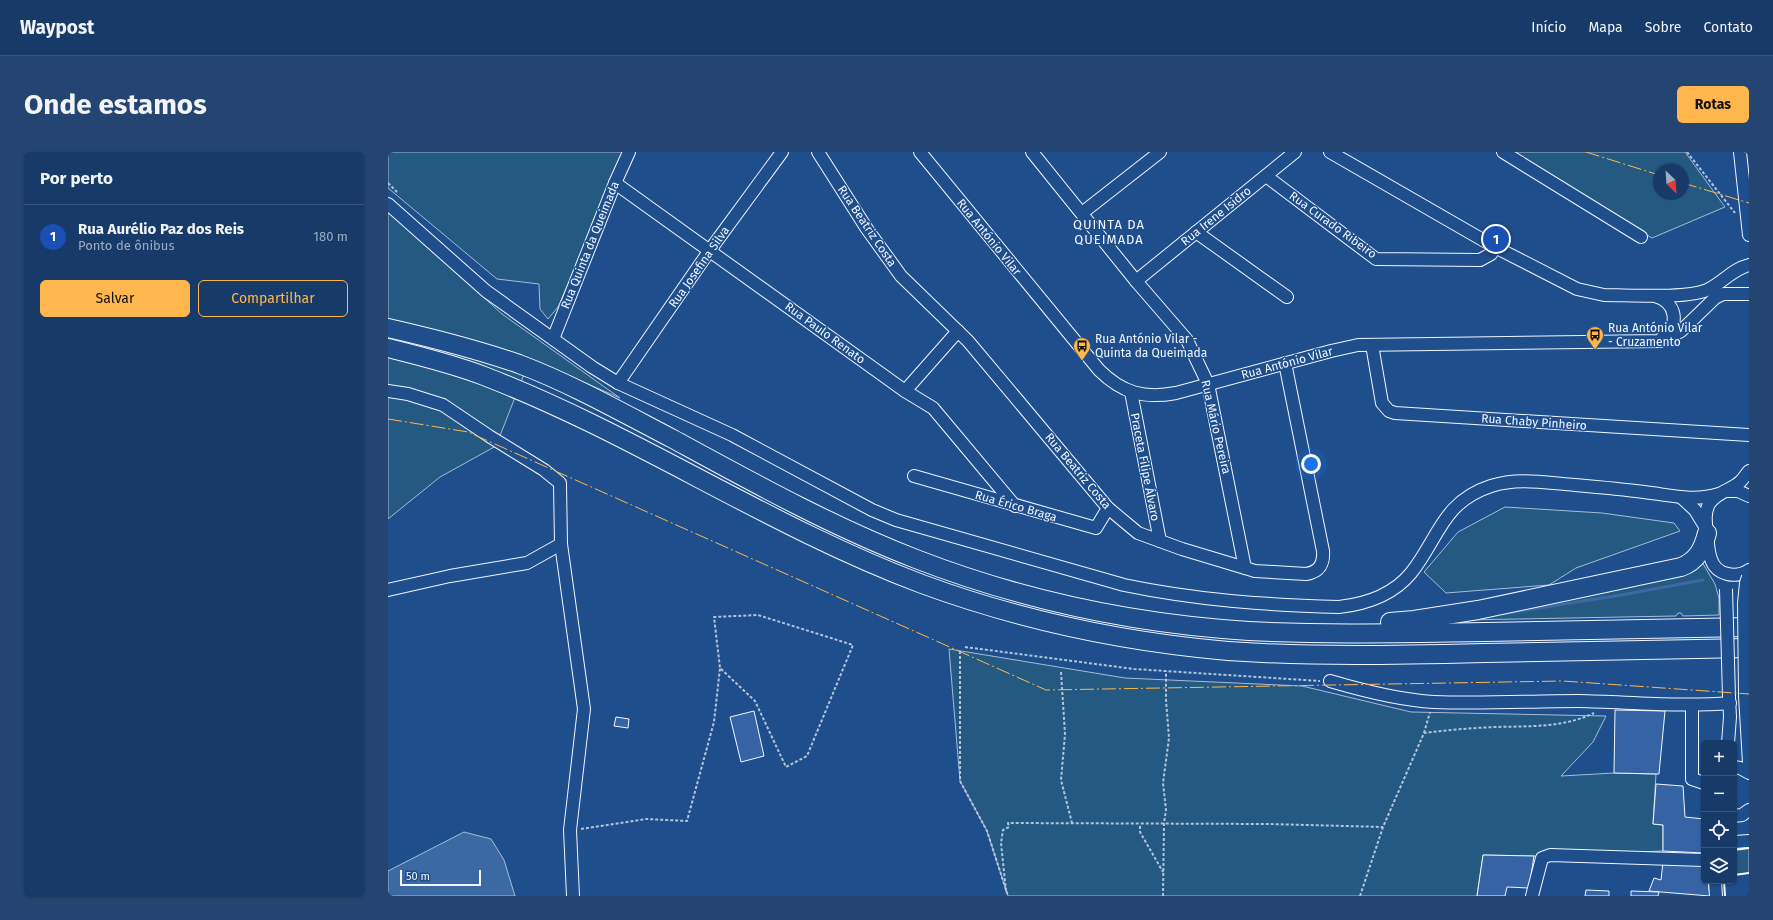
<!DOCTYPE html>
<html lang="pt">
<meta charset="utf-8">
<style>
:root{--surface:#173a69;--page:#244571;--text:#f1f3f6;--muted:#9eadc0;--line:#36547d;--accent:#ffb74d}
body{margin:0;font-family:"Fira Sans",sans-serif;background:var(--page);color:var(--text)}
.controls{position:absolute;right:12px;bottom:12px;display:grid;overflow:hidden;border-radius:6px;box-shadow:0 1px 3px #0004}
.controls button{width:36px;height:36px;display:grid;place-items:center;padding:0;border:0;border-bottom:1px solid var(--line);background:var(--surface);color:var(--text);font:20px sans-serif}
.compass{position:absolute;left:1265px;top:12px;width:36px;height:36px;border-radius:50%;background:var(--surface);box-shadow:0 1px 3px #0004;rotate:155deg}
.scale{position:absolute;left:12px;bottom:10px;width:81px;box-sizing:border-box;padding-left:4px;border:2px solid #f2f6ff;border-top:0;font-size:11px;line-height:14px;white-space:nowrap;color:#f2f6ff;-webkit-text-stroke:3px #1f4e8c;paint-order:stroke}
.you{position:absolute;left:923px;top:312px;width:14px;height:14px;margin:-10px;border:3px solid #fff;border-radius:50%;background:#1a73e8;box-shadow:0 0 0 6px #1a73e833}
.badge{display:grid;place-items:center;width:26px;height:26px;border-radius:50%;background:var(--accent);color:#fff;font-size:13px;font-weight:700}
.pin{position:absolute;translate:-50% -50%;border:2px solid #fff;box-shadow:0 1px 4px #0006}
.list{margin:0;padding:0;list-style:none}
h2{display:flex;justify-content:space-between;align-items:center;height:52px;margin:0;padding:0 16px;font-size:17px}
h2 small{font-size:13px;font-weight:400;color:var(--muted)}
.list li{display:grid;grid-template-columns:26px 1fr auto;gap:12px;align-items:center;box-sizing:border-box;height:64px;padding:0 16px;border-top:1px solid var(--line)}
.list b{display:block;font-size:15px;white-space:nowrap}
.list p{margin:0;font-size:13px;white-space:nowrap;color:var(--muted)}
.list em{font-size:13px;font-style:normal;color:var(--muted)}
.actions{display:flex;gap:8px;padding:12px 16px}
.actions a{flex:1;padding:9px 0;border:1px solid var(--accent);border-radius:6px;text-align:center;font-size:14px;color:var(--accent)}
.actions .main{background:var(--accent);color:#111}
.icon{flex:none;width:22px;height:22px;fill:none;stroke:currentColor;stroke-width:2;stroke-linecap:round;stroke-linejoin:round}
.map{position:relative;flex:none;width:1361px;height:744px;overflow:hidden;border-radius:6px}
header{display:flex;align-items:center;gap:24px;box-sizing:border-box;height:56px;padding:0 20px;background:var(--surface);border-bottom:1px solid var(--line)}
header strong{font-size:19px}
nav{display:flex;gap:22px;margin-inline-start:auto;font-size:14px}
.intro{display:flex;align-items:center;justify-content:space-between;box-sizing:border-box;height:96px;padding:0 24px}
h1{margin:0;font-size:28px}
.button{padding:10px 18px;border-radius:6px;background:var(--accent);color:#111;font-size:14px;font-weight:700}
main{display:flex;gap:24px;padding:0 24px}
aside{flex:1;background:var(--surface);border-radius:6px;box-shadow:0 1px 3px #0004}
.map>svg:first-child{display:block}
.green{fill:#245a82;stroke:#a8bbd7;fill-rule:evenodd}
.water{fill:#3b69a3;stroke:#a8bbd7}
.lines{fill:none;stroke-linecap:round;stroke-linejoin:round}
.stream{stroke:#3b69a3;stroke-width:3}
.building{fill:#3563a3;stroke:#f2f6ff}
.minor-casing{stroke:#f2f6ff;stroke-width:14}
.highway-casing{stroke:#f2f6ff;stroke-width:20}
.path{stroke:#b3c4dc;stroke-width:2;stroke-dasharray:3 2;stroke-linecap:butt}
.minor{stroke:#1f4e8c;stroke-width:12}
.highway{stroke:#1f4e8c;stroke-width:18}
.minor-bridge-casing{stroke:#f2f6ff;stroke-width:14;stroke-linecap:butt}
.minor-bridge{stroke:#1f4e8c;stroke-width:12}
.wall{stroke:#f2f6ff;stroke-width:2}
.power{stroke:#ffb74d;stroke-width:1;stroke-dasharray:14 3 2 3;stroke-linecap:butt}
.labels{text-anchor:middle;stroke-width:3;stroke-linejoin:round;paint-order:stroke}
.street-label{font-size:12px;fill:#f2f6ff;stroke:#1f4e8c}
.poi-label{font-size:12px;fill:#f2f6ff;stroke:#1f4e8c;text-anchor:start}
.neighbourhood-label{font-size:13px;letter-spacing:1px;fill:#f2f6ff;stroke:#1f4e8c}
</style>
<header>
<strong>Waypost</strong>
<nav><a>Início</a><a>Mapa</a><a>Sobre</a><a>Contato</a></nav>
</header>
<div class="intro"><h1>Onde estamos</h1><a class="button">Rotas</a></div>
<main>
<aside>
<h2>Por perto<small></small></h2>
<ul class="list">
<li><span class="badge" style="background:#1a4fb4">1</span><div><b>Rua Aurélio Paz dos Reis</b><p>Ponto de ônibus</p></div><em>180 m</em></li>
</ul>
<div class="actions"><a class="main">Salvar</a><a>Compartilhar</a></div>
</aside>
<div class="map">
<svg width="1361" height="744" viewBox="0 0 1361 744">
<rect width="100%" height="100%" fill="#1f4e8c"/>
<g class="green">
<path d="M0,0H239L170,155L160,167L152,157L151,132L109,127L0,36Z"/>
<path d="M1124,0H1297L1337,55L1264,86ZM1271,18H1295V42H1271Z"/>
<path d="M0,58L114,162L232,246L142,207L108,294L52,325L0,367Z"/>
<path d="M1117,355L1214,361L1286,371L1292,379L1188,416L1161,433L1058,441L1036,420L1070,380Z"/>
<path d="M1314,410L1327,432L1331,446V463L1295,464L1293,461H1290L1288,464L1077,468Z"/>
<path d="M561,497L737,526L914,534L1023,560L1218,564L1205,590L1173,624L1226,621L1268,622L1265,672L1275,673V699L1146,704L1095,703L1089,744H620L599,679L572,629Z"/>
<path d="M1361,696V721L1346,723V698Z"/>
</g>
<path class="water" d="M76,680L103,687L116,708L127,744H0V719Z"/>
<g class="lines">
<path class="stream" d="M1114,462L1233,443L1315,428"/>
</g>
<g class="building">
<path d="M1227,558L1277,559L1271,622L1226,621Z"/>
<path d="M366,559L376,604L353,610L342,565Z"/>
<path d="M228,565L241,567L240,576L226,574Z"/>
<path d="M1268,632L1295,634L1297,665L1316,667V701L1275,699V673L1265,672Z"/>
<path d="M1095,703L1146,704L1141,736L1119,735L1117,744H1089Z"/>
<path d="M1275,710L1316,712V729H1320L1322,744L1261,739L1266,726L1273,728Z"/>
<path d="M1198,738L1221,739V744H1197Z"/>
<path d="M1243,739L1271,740L1270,744H1243Z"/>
</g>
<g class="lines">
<g class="minor-casing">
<g id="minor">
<path d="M430,0L479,77L513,124L580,189L720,356L750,381L794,397L867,419L918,422C931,420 936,412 935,399L897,211"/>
<path d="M532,0L711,218C734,241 756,247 788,241L943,199L970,193L1272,189L1279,187L1293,179L1327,146L1335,142H1361"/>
<path d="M644,0L748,129L799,188L820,232L857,416"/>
<path d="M942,0L1107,95L1189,137L1216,143C1242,143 1297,147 1319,138C1335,131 1344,117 1361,113"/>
<path d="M1115,0L1253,85"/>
<path d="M1352,0L1361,83"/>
<path d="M878,24L988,107L1092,108L1103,102L1107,95"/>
<path d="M227,31L517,239L545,256L627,354"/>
<path d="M0,52L98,139L204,215L230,231L344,283L484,358L508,368L736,433C808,448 877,453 951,455C978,452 1005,443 1023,421C1051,386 1054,350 1103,334C1130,325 1159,331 1187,333C1210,335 1233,337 1256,340C1282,343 1305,350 1331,342"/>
<path d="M694,61L772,0"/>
<path d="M808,80L899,145"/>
<path d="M748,129L907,0"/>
<path d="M1267,144C1288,150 1293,173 1274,186"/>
<path d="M165,187L227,31L241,0"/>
<path d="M984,193L994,251L1001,259L1007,261L1361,283"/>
<path d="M230,231L322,98L394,0"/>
<path d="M0,239L20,242L55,253L101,284L156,318L172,331L173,392L139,411L62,424L0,438"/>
<path d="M517,239L570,179"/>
<path d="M743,240L772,389"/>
<path d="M1361,319C1358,322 1356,326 1353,329C1344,338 1328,340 1321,352C1316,361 1318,372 1319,382C1320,390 1320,399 1323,407C1328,423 1348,427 1361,418"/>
<path d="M526,324L708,376L720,356"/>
<path d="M1338,339H1350L1361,344"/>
<path d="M1294,346L1307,358L1318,376"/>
<path d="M173,392L196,557L182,678L185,744"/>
<path d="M942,529C976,539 1011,548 1046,550C1094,552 1143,549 1191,549C1241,550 1291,555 1342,551"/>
<path d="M1357,544L1361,611"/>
<path d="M1304,553V627L1316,631"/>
<path d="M1340,591L1342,565L1341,545"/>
<path d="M1346,615L1352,616L1361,621"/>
<path d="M1346,664L1354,663L1361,658"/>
<path d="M1346,690L1361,689"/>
<path d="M1327,729L1328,744"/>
<path d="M1144,744L1154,706L1162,703L1316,708"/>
</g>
</g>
<g class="highway-casing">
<g id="highway">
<path d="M0,176C44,186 88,197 131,212C184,232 235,261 285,287C364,330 443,374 528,407C634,448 748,472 861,479C940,483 1018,481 1097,480C1185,478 1273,476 1361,475"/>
<path d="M0,196C32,204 65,212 96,224C247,282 382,375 534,432C632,468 736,490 840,499C925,505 1011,503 1097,501C1185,499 1273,498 1361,496"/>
<path d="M1002,470L1026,468L1090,458L1293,415C1309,409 1315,397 1319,381"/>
</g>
</g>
<g class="path">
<path d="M1299,0L1347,61"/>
<path d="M0,31L9,40"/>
<path d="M577,495L746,517L932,529"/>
<path d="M572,499V629L599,679L620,744"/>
<path d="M673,520L677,582L673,628L684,671"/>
<path d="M1036,581L1042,560"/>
<path d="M752,674V680L775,720"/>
<path d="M193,677L258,667L299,669L326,570L332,516L367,549L398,615L419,604L465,493L370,463L326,465L332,516"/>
<path d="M618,739L613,691L615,678L621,675L620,671L881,672L995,675"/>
<path d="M775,744L776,671L778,658L775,631L781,586L778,548V519"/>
<path d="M972,744L995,675L1036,581C1059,578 1083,576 1107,575C1141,574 1175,576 1206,561"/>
</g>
<use href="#minor" class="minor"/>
<use href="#highway" class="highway"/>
<g class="minor-bridge-casing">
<g id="minor-bridge">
<path d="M1338,437L1341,545"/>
<path d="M1357,544L1356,451L1358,431L1360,425"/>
</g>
</g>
<use href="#minor-bridge" class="minor-bridge"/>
<g class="wall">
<path d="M1346,698L1361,696"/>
<path d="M1346,723L1361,721"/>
<path d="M1336,729L1337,744"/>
</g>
<g class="power">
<path d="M1198,0L1271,23"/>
<path d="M1295,31L1361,51"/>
<path d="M0,267L80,280L658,538L1175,529L1361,542"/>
</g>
</g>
<defs>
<g id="bus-pin" transform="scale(0.9)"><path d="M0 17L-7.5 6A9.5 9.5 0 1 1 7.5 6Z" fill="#ffb74d" stroke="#1f4e8c"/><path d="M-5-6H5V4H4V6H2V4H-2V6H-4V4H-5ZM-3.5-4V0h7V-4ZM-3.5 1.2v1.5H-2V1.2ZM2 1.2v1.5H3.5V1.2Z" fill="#111"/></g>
</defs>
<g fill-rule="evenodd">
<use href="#bus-pin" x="1207" y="183"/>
<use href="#bus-pin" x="694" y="194"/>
</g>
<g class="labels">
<g class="street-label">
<text transform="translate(828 64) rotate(-39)" y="4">Rua Irene Isidro</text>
<text transform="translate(945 73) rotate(36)" y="4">Rua Curado Ribeiro</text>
<text transform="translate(479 74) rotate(56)" y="4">Rua Beatriz Costa</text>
<text transform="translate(601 85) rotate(51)" y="4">Rua António Vilar</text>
<text transform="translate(202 93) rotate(-68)" y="4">Rua Quinta da Queimada</text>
<text transform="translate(311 115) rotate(-55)" y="4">Rua Josefina Silva</text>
<text transform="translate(437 181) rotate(36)" y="4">Rua Paulo Renato</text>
<text transform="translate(899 211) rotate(-15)" y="4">Rua António Vilar</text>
<text transform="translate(1146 270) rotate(4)" y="4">Rua Chaby Pinheiro</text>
<text transform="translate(828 275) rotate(77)" y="4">Rua Mário Pereira</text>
<text transform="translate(757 315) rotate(79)" y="4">Praceta Filipe Álvaro</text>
<text transform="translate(690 319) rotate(50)" y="4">Rua Beatriz Costa</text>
<text transform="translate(628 354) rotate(16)" y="4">Rua Érico Braga</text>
</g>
<g class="poi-label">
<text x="1220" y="180">Rua António Vilar<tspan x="1220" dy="14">- Cruzamento</tspan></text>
<text x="707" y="191">Rua António Vilar -<tspan x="707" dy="14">Quinta da Queimada</tspan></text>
</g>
<g class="neighbourhood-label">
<text x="721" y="77">QUINTA DA<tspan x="721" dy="15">QUEIMADA</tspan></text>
</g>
</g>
</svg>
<div class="controls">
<button>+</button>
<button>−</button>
<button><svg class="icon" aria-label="locate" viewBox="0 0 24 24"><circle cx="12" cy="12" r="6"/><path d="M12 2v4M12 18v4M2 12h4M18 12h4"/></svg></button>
<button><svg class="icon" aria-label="layers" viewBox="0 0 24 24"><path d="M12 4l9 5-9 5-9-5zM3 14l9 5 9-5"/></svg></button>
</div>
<svg class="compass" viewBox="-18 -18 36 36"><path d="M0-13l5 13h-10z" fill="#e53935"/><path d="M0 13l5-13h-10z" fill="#9eadc0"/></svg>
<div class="scale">50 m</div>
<div class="you"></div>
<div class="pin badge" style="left:1108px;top:87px;background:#1a4fb4">1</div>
</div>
</main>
